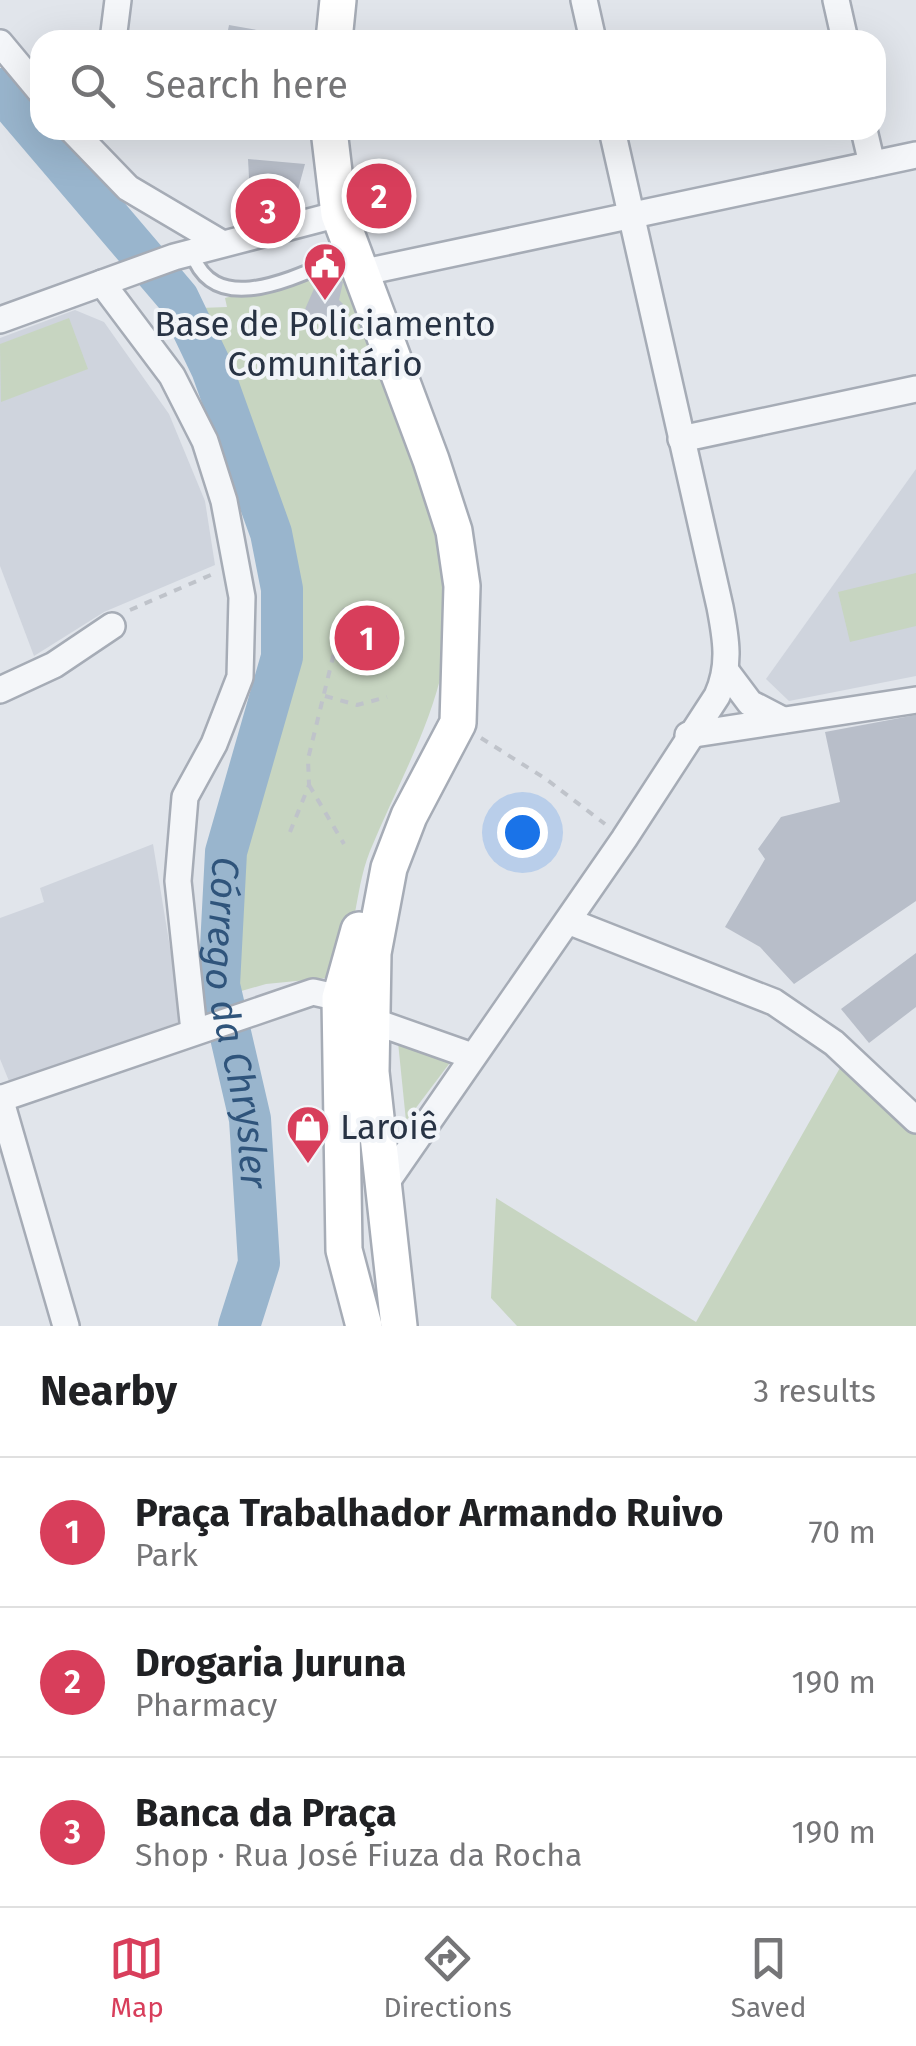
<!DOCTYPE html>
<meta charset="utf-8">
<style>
:root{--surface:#fff;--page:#f2f2f2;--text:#202124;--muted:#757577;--line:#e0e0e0;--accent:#d83e5b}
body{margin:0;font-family:"Fira Sans",sans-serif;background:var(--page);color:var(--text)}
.you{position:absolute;left:522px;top:832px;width:35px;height:35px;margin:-25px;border:8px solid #fff;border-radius:50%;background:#1a73e8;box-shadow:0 0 0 15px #1a73e833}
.badge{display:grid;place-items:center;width:65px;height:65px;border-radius:50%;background:var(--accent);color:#fff;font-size:32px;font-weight:700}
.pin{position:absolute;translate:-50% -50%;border:5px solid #fff;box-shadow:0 2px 10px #0006}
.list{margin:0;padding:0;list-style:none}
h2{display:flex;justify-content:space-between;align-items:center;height:130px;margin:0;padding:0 40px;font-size:42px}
h2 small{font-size:32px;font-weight:400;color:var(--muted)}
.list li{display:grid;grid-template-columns:65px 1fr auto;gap:30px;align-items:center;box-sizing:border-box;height:150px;padding:0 40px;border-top:2px solid var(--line)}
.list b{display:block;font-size:38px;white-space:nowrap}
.list p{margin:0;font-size:32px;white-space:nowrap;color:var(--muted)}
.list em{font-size:32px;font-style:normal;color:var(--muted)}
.icon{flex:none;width:55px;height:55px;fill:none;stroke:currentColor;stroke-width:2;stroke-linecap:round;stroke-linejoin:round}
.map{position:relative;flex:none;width:916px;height:1326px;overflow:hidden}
.search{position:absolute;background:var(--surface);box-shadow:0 10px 40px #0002;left:30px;right:30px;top:30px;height:110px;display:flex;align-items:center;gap:25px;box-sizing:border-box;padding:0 35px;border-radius:30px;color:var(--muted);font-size:38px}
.sheet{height:580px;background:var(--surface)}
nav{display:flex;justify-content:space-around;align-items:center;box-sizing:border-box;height:140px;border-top:2px solid var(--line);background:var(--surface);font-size:28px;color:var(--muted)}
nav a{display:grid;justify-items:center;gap:5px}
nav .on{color:var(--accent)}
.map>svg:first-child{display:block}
.built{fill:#cfd4dd}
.green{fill:#c7d5c1}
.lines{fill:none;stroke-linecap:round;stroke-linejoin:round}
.river{stroke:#99b5cd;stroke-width:42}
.building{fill:#b8bec9}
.service-casing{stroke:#a6acb6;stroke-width:18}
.minor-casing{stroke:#a6acb6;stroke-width:30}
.secondary-casing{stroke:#a6acb6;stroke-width:40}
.path{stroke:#bfc3ca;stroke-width:4;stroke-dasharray:8 8;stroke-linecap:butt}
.service{stroke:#f4f6f9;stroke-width:12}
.minor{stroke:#f4f6f9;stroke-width:25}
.secondary{stroke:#fff;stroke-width:35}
.labels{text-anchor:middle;stroke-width:8;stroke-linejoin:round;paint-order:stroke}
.poi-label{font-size:35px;fill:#283344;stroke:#f1f4f8}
.water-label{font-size:38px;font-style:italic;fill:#2f547b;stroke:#f1f4f8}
</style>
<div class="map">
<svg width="916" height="1326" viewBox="0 0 916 1326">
<rect width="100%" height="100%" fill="#e1e5eb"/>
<g class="built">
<path d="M75,310L104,322L169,414L205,501L215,565L104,612L34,656L0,566V338Z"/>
<path d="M916,469V676L789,701L766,679Z"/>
<path d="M153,844L182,1021L9,1081L0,1059V918L44,902L40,888Z"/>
</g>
<g class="green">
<path d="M347,265C389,381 470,543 443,667C429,731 395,790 370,851C352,896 360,940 327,978L266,984L231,994L236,857L260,782L289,657L287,592L260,477L232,387L200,308L227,307L225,298Z"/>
<path d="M69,318L88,369L1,402L0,344Z"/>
<path d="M916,573V626L850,642L838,592Z"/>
<path d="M398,1042L452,1060L406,1121Z"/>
<path d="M841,1066L916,1130V1326H517L491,1298L496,1198L696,1322Z"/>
</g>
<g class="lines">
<path class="river" id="s1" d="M0,89L178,298L212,369L271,533L282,589V657L226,852L219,985L250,1119L259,1263L239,1326"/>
</g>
<g class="building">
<path d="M229,25L290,36L289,40H226Z"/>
<path d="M248,159L305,164L296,197L289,205L250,196Z"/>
<path d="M332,276L343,282L339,300L343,304L331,329L302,316L317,282L329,285Z"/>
<path d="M916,715V901L794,984L760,947L725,927L765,859L758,849L781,817L840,802L825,732Z"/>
<path d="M916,953V1007L869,1043L841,1009Z"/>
</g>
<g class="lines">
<g class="service-casing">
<path id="service" d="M192,253C216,323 304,272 350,254"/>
</g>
<g class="minor-casing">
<g id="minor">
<path d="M584,0L593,40"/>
<path d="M836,0L845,40"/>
<path d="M113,40L118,0"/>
<path d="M0,43L40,91"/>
<path d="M72,130L128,188L221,243"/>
<path d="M864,130L872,164"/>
<path d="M360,273L916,155"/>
<path d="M102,283L172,376L205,441L224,501L242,597L240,677L214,744L185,797L178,881L194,1031"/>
<path d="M0,320L174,257L339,214"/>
<path d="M681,439L916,389"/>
<path d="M726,671L750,703L783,720"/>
<path d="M0,690L54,665L112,626"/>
<path d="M688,735L916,700"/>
<path d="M568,921L774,1002L834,1043L916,1120"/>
<path d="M370,1020L472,1056"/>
<path d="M0,1098L66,1326"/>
<path d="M0,1099L313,992L340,998"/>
<path d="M386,1183L624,839L717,696C731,666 726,638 720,607L612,130"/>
</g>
</g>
<g class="secondary-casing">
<g id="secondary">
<path d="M334,40L338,0"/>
<path d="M329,130L339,214L431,460L454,531L462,586L458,723L409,816L389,868L373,953L371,1072L399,1326"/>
<path d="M359,930L340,998L344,1250L364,1326"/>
</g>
</g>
<g class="path">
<path d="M130,610L213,574"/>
<path d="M325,696L357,705L387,697"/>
<path d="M481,738L546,779L605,824"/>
<path d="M309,785L344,844"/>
<path d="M290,832L309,785L308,759L345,608"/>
</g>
<use href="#service" class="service"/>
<use href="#minor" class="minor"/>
<use href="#secondary" class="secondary"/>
</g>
<defs>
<g id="civic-pin" transform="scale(2.25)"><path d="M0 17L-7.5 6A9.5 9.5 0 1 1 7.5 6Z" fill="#d83e5b" stroke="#f1f4f8"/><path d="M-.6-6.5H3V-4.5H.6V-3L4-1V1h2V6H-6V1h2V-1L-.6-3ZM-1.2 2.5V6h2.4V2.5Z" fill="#fff"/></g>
<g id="shop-pin" transform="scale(2.25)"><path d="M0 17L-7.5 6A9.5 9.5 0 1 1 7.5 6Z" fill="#d83e5b" stroke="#f1f4f8"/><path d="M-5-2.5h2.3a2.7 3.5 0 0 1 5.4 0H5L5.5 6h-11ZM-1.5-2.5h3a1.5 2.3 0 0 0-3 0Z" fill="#fff"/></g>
</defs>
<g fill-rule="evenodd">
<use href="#civic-pin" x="325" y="264"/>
<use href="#shop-pin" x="308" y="1127"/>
</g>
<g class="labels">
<g class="poi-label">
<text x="325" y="336">Base de Policiamento<tspan x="325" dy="40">Comunitário</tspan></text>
<text x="340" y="1139" text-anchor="start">Laroiê</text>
</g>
<g class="water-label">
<text dy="13" stroke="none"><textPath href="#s1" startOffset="1028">Córrego da Chrysler</textPath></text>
</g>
</g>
</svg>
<div class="you"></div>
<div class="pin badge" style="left:367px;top:638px">1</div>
<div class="pin badge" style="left:379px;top:196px">2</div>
<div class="pin badge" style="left:268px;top:211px">3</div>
<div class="search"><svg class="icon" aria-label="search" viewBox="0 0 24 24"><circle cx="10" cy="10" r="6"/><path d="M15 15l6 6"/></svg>Search here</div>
</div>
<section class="sheet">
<h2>Nearby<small>3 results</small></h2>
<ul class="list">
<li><span class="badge">1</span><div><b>Praça Trabalhador Armando Ruivo</b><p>Park</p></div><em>70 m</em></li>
<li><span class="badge">2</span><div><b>Drogaria Juruna</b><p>Pharmacy</p></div><em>190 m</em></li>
<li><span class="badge">3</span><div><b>Banca da Praça</b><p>Shop · Rua José Fiuza da Rocha</p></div><em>190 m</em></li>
</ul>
</section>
<nav>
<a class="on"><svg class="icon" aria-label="map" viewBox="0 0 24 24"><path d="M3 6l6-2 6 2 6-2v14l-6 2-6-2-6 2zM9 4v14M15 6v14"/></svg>Map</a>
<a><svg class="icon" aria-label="directions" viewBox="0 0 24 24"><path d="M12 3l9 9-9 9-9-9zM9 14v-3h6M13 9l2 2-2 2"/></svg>Directions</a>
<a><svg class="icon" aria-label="saved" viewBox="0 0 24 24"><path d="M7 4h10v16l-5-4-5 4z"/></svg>Saved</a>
</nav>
